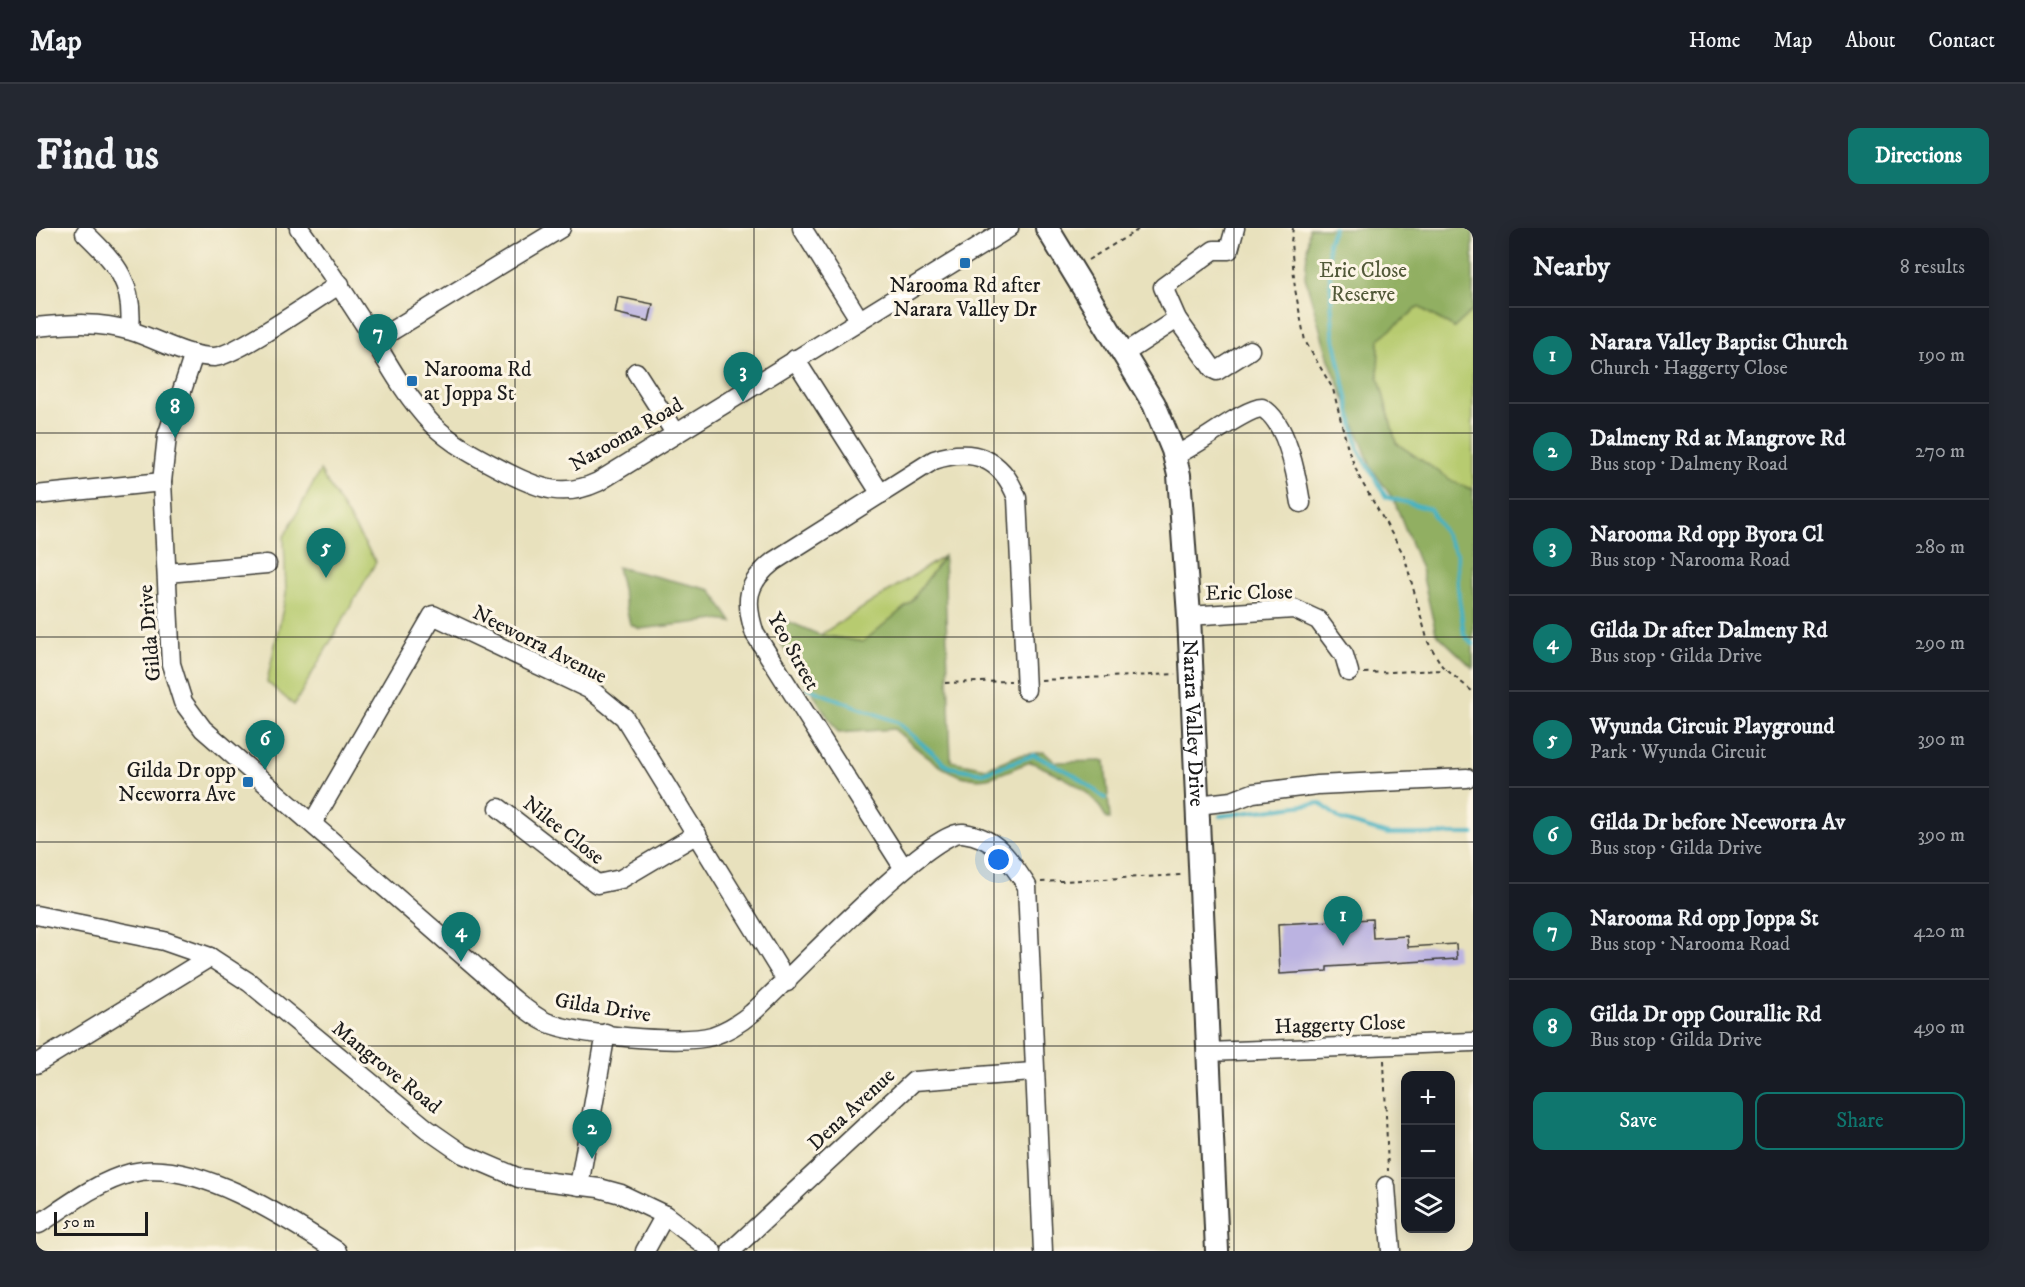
<!DOCTYPE html>
<meta charset="utf-8">
<style>
:root{--surface:#171b24;--page:#242831;--text:#f1f3f6;--muted:#9ea1a6;--line:#363941;--accent:#0f766e}
body{margin:0;font-family:"IM FELL DW Pica",serif;background:var(--page);color:var(--text)}
.controls{position:absolute;right:18px;bottom:18px;display:grid;overflow:hidden;border-radius:12px;box-shadow:0 3px 15px #0003}
.controls button{width:54px;height:54px;display:grid;place-items:center;padding:0;border:0;border-bottom:2px solid var(--line);background:var(--surface);color:var(--text);font:30px sans-serif}
.scale{position:absolute;left:18px;bottom:15px;width:94px;box-sizing:border-box;padding-left:6px;border:3px solid #1c1c1c;border-top:0;font-size:16px;line-height:21px;white-space:nowrap;color:#1c1c1c;-webkit-text-stroke:4px #fcf5e5;paint-order:stroke}
.you{position:absolute;left:963px;top:632px;width:21px;height:21px;margin:-15px;border:4px solid #fff;border-radius:50%;background:#1a73e8;box-shadow:0 0 0 9px #1a73e833}
.badge{display:grid;place-items:center;width:39px;height:39px;border-radius:50%;background:var(--accent);color:#fff;font-size:20px;font-weight:700}
.pin{position:absolute;translate:-50% -50px;filter:drop-shadow(0 2px 3px #0008)}
.pin::after{content:'';position:absolute;top:32px;width:21px;height:18px;background:inherit;clip-path:polygon(0 0,100% 0,50% 100%)}
.list{margin:0;padding:0;list-style:none}
h2{display:flex;justify-content:space-between;align-items:center;height:78px;margin:0;padding:0 24px;font-size:26px}
h2 small{font-size:20px;font-weight:400;color:var(--muted)}
.list li{display:grid;grid-template-columns:39px 1fr auto;gap:18px;align-items:center;box-sizing:border-box;height:96px;padding:0 24px;border-top:2px solid var(--line)}
.list b{display:block;font-size:22px;white-space:nowrap}
.list p{margin:0;font-size:20px;white-space:nowrap;color:var(--muted)}
.list em{font-size:20px;font-style:normal;color:var(--muted)}
.actions{display:flex;gap:12px;padding:18px 24px}
.actions a{flex:1;padding:14px 0;border:2px solid var(--accent);border-radius:12px;text-align:center;font-size:21px;color:var(--accent)}
.actions .main{background:var(--accent);color:#fff}
.icon{flex:none;width:33px;height:33px;fill:none;stroke:currentColor;stroke-width:2;stroke-linecap:round;stroke-linejoin:round}
.map{position:relative;flex:none;width:1437px;height:1023px;overflow:hidden;border-radius:12px}
header{display:flex;align-items:center;gap:36px;box-sizing:border-box;height:84px;padding:0 30px;background:var(--surface);border-bottom:2px solid var(--line)}
header strong{font-size:28px}
nav{display:flex;gap:33px;margin-inline-start:auto;font-size:21px}
.intro{display:flex;align-items:center;justify-content:space-between;box-sizing:border-box;height:144px;padding:0 36px}
h1{margin:0;font-size:42px}
.button{padding:15px 27px;border-radius:12px;background:var(--accent);color:#fff;font-size:21px;font-weight:700}
main{display:flex;gap:36px;padding:0 36px}
aside{flex:1;background:var(--surface);border-radius:12px;box-shadow:0 3px 15px #0003}
.map>svg:first-child{display:block}
.green{fill:#b7cb6f;stroke:#6a7446;stroke-width:1.5}
.forest{fill:#91af62;stroke:#56663f;stroke-width:1.5}
.lines{fill:none;stroke-linecap:round;stroke-linejoin:round}
.stream{stroke:#45b2c2;stroke-width:4}
.building{fill:#bbb3e1}
.minor-casing{stroke:#3b3a34;stroke-width:21}
.major-casing{stroke:#3b3a34;stroke-width:26}
.path{stroke:#3b3a34;stroke-width:2;stroke-dasharray:4.5 4.5;stroke-linecap:butt}
.minor{stroke:#fff;stroke-width:18}
.major{stroke:#fff;stroke-width:22}
.grid{fill:none;stroke:#1c1c1c;stroke-width:1.5;stroke-opacity:0.55}
.poi-dot{fill:#1f6fb2;stroke:#fcf5e5;stroke-width:2}
.labels{text-anchor:middle;stroke-width:6;stroke-linejoin:round;paint-order:stroke}
.park-label{font-size:21px;fill:#525939;stroke:#fcf5e5}
.poi-label{font-size:21px;fill:#1c1c1c;stroke:#fcf5e5}
.street-label{font-size:21px;fill:#1c1c1c;stroke:#fcf5e5}
</style>
<header>
<strong>Map</strong>
<nav><a>Home</a><a>Map</a><a>About</a><a>Contact</a></nav>
</header>
<div class="intro"><h1>Find us</h1><a class="button">Directions</a></div>
<main>
<div class="map">
<svg width="1437" height="1023" viewBox="0 0 1437 1023">
<rect width="100%" height="100%" fill="#fcf5e5"/>
<filter id="ink" filterUnits="userSpaceOnUse"><feTurbulence type="fractalNoise" baseFrequency=".0167" numOctaves="2"/><feDisplacementMap in="SourceGraphic" scale="12" xChannelSelector="R" yChannelSelector="G"/><feConvolveMatrix kernelMatrix="1 2 1 2 8 2 1 2 1" color-interpolation-filters="sRGB"/></filter>
<filter id="wash" filterUnits="userSpaceOnUse"><feTurbulence type="fractalNoise" baseFrequency=".008" numOctaves="4" result="noise"/><feDisplacementMap in="SourceGraphic" scale="24" xChannelSelector="R" yChannelSelector="G"/><feGaussianBlur stdDeviation="1.35" result="paint"/><feColorMatrix in="noise" values="0 0 0 0 0 0 0 0 0 0 0 0 0 0 0 0 0 1.4 0 .05"/><feComposite in="paint" operator="in"/></filter>
<g filter="url(#wash)">
<rect width="100%" height="100%" fill="#e8e1bd"/>
<g class="green">
<path d="M1383,79L1418,100L1437,82V262L1418,254L1360,215L1342,147L1343,111Z"/>
<path d="M284,243L340,334L258,477L231,454L250,366L248,309Z"/>
<path d="M908,328L875,374L827,414L784,407Z"/>
</g>
<g class="forest">
<path d="M1273,0H1437V82L1418,100L1383,79L1343,111L1342,147L1360,215L1418,254L1437,262V440L1400,405L1385,341L1358,272L1336,241L1292,129L1269,49Z"/>
<path d="M908,328L915,533L950,540L983,527L1008,524L1019,534L1069,533L1074,591H1071C1054,558 1027,549 995,534C981,538 966,547 951,550C915,556 883,522 858,501L802,505L741,409L749,392L784,407L827,414L875,374Z"/>
<path d="M581,339L675,362L696,394L681,392L604,401L594,396Z"/>
</g>
<g class="lines">
<g class="stream">
<path d="M1298,0L1292,14L1297,104L1322,221L1350,269L1394,281L1421,326L1422,360L1428,407L1437,416"/>
<path d="M771,460L861,494L913,539L947,545L998,527L1037,546L1069,570"/>
<path d="M1184,588L1284,575L1305,592L1352,606H1437"/>
</g>
</g>
<g id="blocks">
<g class="building">
<path d="M582,69L617,76L613,93L579,85Z"/>
<path d="M1336,691L1337,710L1371,708L1372,719L1420,716L1421,731L1291,739V743L1244,746L1242,696Z"/>
</g>
</g>
</g>
<g filter="url(#ink)">
<use href="#blocks" fill-opacity="0" stroke="#3b3a34" stroke-width="1.5"/>
<g class="lines">
<g class="minor-casing">
<g id="minor">
<path d="M263,0C287,33 310,67 332,102C351,134 370,169 396,196C418,218 445,231 472,245C504,261 528,270 562,254L973,0"/>
<path d="M766,0L823,91"/>
<path d="M1199,0L1193,22H1178L1127,59L1141,91L1177,141L1181,143L1214,122"/>
<path d="M49,5C82,37 98,55 94,102"/>
<path d="M0,99C33,96 63,93 95,103C121,111 150,129 178,129C200,128 280,71 304,56"/>
<path d="M339,113L525,0"/>
<path d="M1089,125L1141,91"/>
<path d="M158,126L131,208L126,254L135,436L147,474L167,501L476,770C487,779 497,788 510,794C539,807 645,817 676,808C691,803 704,795 716,785C749,756 894,601 927,605C960,609 974,632 991,658L1007,1023"/>
<path d="M759,131L845,266"/>
<path d="M600,144L639,205"/>
<path d="M1138,228C1160,219 1209,180 1226,180C1251,193 1261,250 1265,275"/>
<path d="M0,267L126,254"/>
<path d="M131,345L231,336"/>
<path d="M1153,388L1258,381L1282,392L1308,427L1313,444"/>
<path d="M1161,577L1196,573L1217,565L1281,557L1431,550"/>
<path d="M463,580L561,656L585,651L661,606"/>
<path d="M277,594L397,387L555,462L588,489L751,754"/>
<path d="M867,639L719,406C708,373 710,355 738,333L898,232C937,219 966,230 981,270L990,462"/>
<path d="M0,687L128,713L174,729L214,755L391,901L427,926L483,950L563,960L585,966L629,987L676,1023"/>
<path d="M1172,824L1437,814"/>
<path d="M0,836L174,729"/>
<path d="M543,958L570,805"/>
<path d="M1350,958L1355,1023"/>
<path d="M0,993L3,996C32,977 61,954 95,945C157,929 251,990 301,1023"/>
<path d="M609,1023L629,987"/>
<path d="M695,1023L878,853L997,844"/>
</g>
</g>
<g class="major-casing">
<g id="major">
<path id="s1" d="M1011,0L1118,176L1137,222L1143,247L1153,388L1181,1023"/>
</g>
</g>
<g class="path">
<path d="M1257,0L1255,14L1259,61L1269,113L1297,161L1312,221L1323,249L1368,327L1392,414L1406,438L1437,464"/>
<path d="M1052,32L1105,0"/>
<path d="M1328,445L1410,442"/>
<path d="M1005,452L1140,446"/>
<path d="M909,455L975,453"/>
<path d="M1005,654L1146,647"/>
<path d="M1348,832L1352,943"/>
</g>
<use href="#minor" class="minor"/>
<use href="#major" class="major"/>
</g>
</g>
<path class="grid" d="M240,0V1023M479,0V1023M718,0V1023M958,0V1023M1198,0V1023M0,205H1437M0,409H1437M0,614H1437M0,818H1437"/>
<g class="poi-dot">
<rect x="923" y="29" width="12" height="12" rx="3"/>
<rect x="370" y="147" width="12" height="12" rx="3"/>
<rect x="206" y="548" width="12" height="12" rx="3"/>
</g>
<g class="labels">
<g class="park-label">
<text x="1327" y="49">Eric Close<tspan x="1327" dy="24">Reserve</tspan></text>
</g>
<g class="poi-label">
<text x="929" y="64">Narooma Rd after<tspan x="929" dy="24">Narara Valley Dr</tspan></text>
<text x="388" y="148" text-anchor="start">Narooma Rd<tspan x="388" dy="24">at Joppa St</tspan></text>
<text x="200" y="549" text-anchor="end">Gilda Dr opp<tspan x="200" dy="24">Neeworra Ave</tspan></text>
</g>
<g class="street-label">
<text transform="translate(590 206) rotate(-30)" y="7">Narooma Road</text>
<text transform="translate(1213 364) rotate(-1)" y="7">Eric Close</text>
<text transform="translate(113 405) rotate(-95)" y="7">Gilda Drive</text>
<text transform="translate(504 416) rotate(27)" y="7">Neeworra Avenue</text>
<text transform="translate(758 423) rotate(61)" y="7">Yeo Street</text>
<text dy="7" stroke="none"><textPath href="#s1" startOffset="530">Narara Valley Drive</textPath></text>
<text transform="translate(528 602) rotate(38)" y="7">Nilee Close</text>
<text transform="translate(567 779) rotate(9)" y="7">Gilda Drive</text>
<text transform="translate(1304 796) rotate(-2)" y="7">Haggerty Close</text>
<text transform="translate(351 839) rotate(39)" y="7">Mangrove Road</text>
<text transform="translate(815 881) rotate(-43)" y="7">Dena Avenue</text>
</g>
</g>
</svg>
<div class="controls">
<button>+</button>
<button>−</button>
<button><svg class="icon" aria-label="layers" viewBox="0 0 24 24"><path d="M12 4l9 5-9 5-9-5zM3 14l9 5 9-5"/></svg></button>
</div>
<div class="scale">50 m</div>
<div class="you"></div>
<div class="pin badge" style="left:1307px;top:718px">1</div>
<div class="pin badge" style="left:556px;top:931px">2</div>
<div class="pin badge" style="left:707px;top:174px">3</div>
<div class="pin badge" style="left:425px;top:734px">4</div>
<div class="pin badge" style="left:290px;top:350px">5</div>
<div class="pin badge" style="left:229px;top:542px">6</div>
<div class="pin badge" style="left:342px;top:136px">7</div>
<div class="pin badge" style="left:139px;top:210px">8</div>
</div>
<aside>
<h2>Nearby<small>8 results</small></h2>
<ul class="list">
<li><span class="badge">1</span><div><b>Narara Valley Baptist Church</b><p>Church · Haggerty Close</p></div><em>190 m</em></li>
<li><span class="badge">2</span><div><b>Dalmeny Rd at Mangrove Rd</b><p>Bus stop · Dalmeny Road</p></div><em>270 m</em></li>
<li><span class="badge">3</span><div><b>Narooma Rd opp Byora Cl</b><p>Bus stop · Narooma Road</p></div><em>280 m</em></li>
<li><span class="badge">4</span><div><b>Gilda Dr after Dalmeny Rd</b><p>Bus stop · Gilda Drive</p></div><em>290 m</em></li>
<li><span class="badge">5</span><div><b>Wyunda Circuit Playground</b><p>Park · Wyunda Circuit</p></div><em>390 m</em></li>
<li><span class="badge">6</span><div><b>Gilda Dr before Neeworra Av</b><p>Bus stop · Gilda Drive</p></div><em>390 m</em></li>
<li><span class="badge">7</span><div><b>Narooma Rd opp Joppa St</b><p>Bus stop · Narooma Road</p></div><em>420 m</em></li>
<li><span class="badge">8</span><div><b>Gilda Dr opp Courallie Rd</b><p>Bus stop · Gilda Drive</p></div><em>490 m</em></li>
</ul>
<div class="actions"><a class="main">Save</a><a>Share</a></div>
</aside>
</main>
